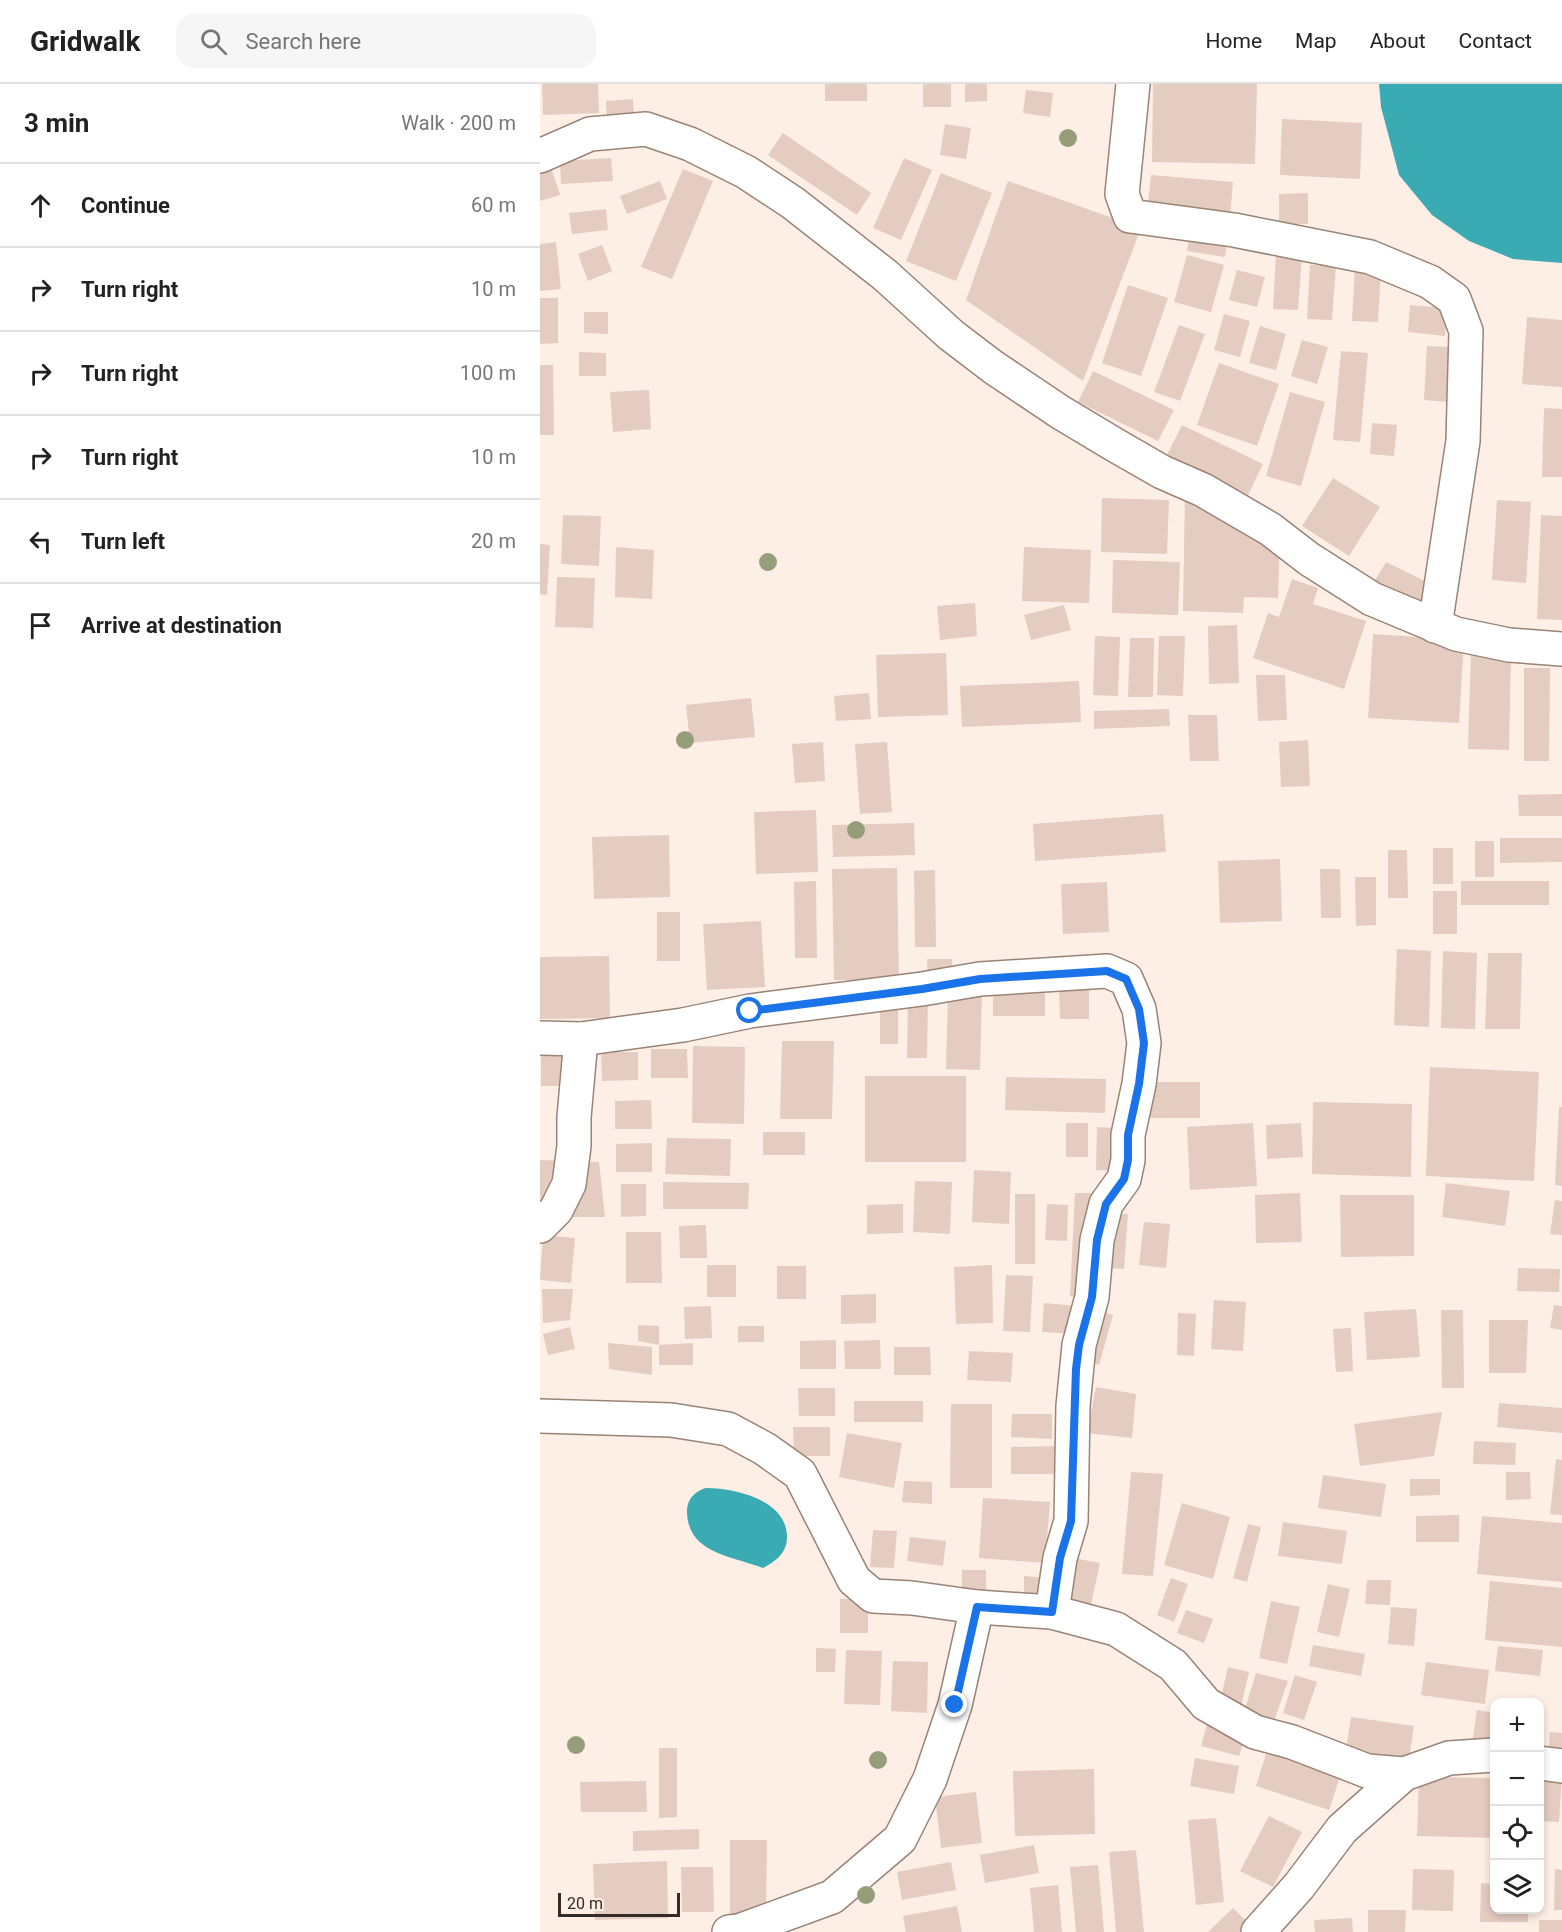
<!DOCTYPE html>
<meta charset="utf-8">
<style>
:root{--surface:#fff;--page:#f6f6f6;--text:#222;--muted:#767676;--line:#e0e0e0}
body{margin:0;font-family:Roboto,sans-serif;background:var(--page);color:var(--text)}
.controls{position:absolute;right:18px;bottom:18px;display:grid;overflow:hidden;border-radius:12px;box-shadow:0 3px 9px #0003}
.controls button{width:54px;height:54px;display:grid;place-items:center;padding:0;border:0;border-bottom:2px solid var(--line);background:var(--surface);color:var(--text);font:30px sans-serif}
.scale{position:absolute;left:18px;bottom:15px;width:122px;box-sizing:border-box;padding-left:6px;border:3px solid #342b26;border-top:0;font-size:16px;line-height:21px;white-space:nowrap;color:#342b26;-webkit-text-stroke:4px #fdeee6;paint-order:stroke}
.stop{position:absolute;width:18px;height:18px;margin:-14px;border:4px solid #1a73e8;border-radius:50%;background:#fff}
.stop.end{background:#1a73e8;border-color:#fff;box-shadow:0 2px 6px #0008}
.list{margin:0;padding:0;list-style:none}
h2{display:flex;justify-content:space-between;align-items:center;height:78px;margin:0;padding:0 24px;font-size:26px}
h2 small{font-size:20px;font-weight:400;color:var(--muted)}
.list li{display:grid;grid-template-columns:39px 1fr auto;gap:18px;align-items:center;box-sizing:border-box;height:84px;padding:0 24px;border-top:2px solid var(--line)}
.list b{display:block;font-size:22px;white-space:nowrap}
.list em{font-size:20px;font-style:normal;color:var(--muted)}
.icon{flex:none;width:33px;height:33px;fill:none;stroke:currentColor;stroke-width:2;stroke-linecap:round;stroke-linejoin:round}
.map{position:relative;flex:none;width:1022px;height:1848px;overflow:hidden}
header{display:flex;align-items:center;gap:36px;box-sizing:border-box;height:84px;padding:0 30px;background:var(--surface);border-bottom:2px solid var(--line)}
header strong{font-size:28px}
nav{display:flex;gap:33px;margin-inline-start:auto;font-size:21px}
.search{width:420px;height:54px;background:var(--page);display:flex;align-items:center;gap:15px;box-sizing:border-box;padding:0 21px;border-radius:18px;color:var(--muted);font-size:22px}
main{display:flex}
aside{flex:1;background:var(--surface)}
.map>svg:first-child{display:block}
.water{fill:#3aabb3}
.building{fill:#e5ccc1}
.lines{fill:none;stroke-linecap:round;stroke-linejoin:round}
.minor-casing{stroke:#998476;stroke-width:36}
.minor{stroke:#fff;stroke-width:33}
.tree{fill:#969e79}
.route{stroke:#1a73e8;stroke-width:8}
</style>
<header>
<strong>Gridwalk</strong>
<div class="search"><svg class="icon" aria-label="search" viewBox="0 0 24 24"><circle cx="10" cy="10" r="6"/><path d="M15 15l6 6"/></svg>Search here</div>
<nav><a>Home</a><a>Map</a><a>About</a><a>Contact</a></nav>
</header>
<main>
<aside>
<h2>3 min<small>Walk · 200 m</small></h2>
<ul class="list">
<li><svg class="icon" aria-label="ahead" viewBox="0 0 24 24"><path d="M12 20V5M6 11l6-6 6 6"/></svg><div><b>Continue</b></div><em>60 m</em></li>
<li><svg class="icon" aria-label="right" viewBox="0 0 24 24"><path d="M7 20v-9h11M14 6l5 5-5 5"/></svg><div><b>Turn right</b></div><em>10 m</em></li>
<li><svg class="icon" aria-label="right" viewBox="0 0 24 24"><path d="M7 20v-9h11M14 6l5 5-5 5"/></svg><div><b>Turn right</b></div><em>100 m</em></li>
<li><svg class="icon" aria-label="right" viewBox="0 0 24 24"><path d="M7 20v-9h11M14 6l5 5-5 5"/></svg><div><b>Turn right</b></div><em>10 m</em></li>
<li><svg class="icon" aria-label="left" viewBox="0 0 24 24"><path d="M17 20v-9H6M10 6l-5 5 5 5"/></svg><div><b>Turn left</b></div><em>20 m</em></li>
<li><svg class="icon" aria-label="arrive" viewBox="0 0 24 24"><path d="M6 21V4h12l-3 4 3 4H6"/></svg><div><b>Arrive at destination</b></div></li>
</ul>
</aside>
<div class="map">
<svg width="1022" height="1848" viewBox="0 0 1022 1848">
<rect width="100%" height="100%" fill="#fdeee6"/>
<g class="water">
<path d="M839,0H1022V179L973,175L929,157L892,131L859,91L841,23Z"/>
<path d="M166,1404C195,1404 247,1416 247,1453C247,1469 236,1477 223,1484C191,1472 147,1469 147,1427C147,1415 155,1407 166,1404Z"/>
</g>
<g class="building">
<path d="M2,0H58L59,29L3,31Z"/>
<rect x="285" y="0" width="42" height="17"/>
<rect x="383" y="0" width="28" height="23"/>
<path d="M425,0H447V17L425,18Z"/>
<path d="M613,0H717L715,80L612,78Z"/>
<path d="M486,6L513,9L510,33L483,29Z"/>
<path d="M93,15L94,33L67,35L66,17Z"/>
<path d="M742,35L822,39L820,95L740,91Z"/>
<path d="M405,40L431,44L426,75L400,71Z"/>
<path d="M243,49L331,109L317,131L228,71Z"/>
<path d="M71,74L73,97L21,100L20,77Z"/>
<path d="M364,74L392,86L361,156L333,144Z"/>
<path d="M10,80L20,111L0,117V84Z"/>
<path d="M143,85L173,97L132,195L101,183Z"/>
<path d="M401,89L452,109L416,197L366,177Z"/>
<path d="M611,91L693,98L690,135L607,127Z"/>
<path d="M120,97L127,115L87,130L80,112Z"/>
<path d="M468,97L601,144L543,297L426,216Z"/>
<path d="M768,109V140H739V110Z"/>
<path d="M66,125L68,146L32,150L29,129Z"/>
<path d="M651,144L688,150L685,173L647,167Z"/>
<path d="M16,158L21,205L0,207V160Z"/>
<path d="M62,161L72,187L48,197L38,170Z"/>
<path d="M736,170L762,172L758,226L733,225Z"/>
<path d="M647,171L684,181L671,228L634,218Z"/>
<path d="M770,181L796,182L792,236L767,235Z"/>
<path d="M815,182L841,184L838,238L812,237Z"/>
<path d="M697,186L725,193L717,223L689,216Z"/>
<path d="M588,201L628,214L601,292L562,279Z"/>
<path d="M0,214H18V259L0,260Z"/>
<path d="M870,221L907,224L905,252L868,248Z"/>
<path d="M44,228H68V250L44,249Z"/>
<path d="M684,230L710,237L700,273L674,266Z"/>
<path d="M987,233L1022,236V303L982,300Z"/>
<path d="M639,241L665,250L640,317L614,308Z"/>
<path d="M720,242L746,250L736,286L709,279Z"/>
<path d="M762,256L788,263L777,300L751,292Z"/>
<path d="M887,262L913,263L909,318L884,316Z"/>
<path d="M801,267L828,269L820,358L793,356Z"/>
<path d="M39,268L66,269V292H39Z"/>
<path d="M679,279L739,300L717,362L657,341Z"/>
<path d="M0,281H13L14,351H0Z"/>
<path d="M553,287L634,326L618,357L538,318Z"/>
<path d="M109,306L111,345L73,348L70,308Z"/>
<path d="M750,308L785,318L761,402L726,392Z"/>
<path d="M1004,324L1022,325V393H1002Z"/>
<path d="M832,339L857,341L854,372L830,370Z"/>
<path d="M642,341L723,380L708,411L627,371Z"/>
<path d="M793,394L840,423L809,472L762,442Z"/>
<path d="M645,409L740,457L738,514L704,513L703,529L643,527Z"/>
<path d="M562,414L629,416L627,470L561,468Z"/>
<path d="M957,416L991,418L986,499L952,496Z"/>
<path d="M23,431L61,432L59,482L21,480Z"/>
<path d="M1001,431L1022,432V536L997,535Z"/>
<path d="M0,460L10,461L7,511L0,510Z"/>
<path d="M76,463L114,466L112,515L75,513Z"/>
<path d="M484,463L551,466L549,519L482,517Z"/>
<path d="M573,476L640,478L638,531L572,529Z"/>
<path d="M846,478L889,499L877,523L833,500Z"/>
<path d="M17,493L55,494L53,544L15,543Z"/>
<path d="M752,495L778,504L773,520L826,537L804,605L713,574L728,529L739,533Z"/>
<path d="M435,519L437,552L400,556L397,522Z"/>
<path d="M524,521L531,546L491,556L484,531Z"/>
<path d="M697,541L699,599L669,600L668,542Z"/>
<path d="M833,550L924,556L919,639L828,634Z"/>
<path d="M555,552L580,553L578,612L553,611Z"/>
<path d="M619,552H645L643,612L617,611Z"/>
<path d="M590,554H614L613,613H588Z"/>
<path d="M931,568H971L969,666L928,665Z"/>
<path d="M406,569L408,631L338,633L336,571Z"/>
<path d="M984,584H1010L1009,677H984Z"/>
<path d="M716,591H745L747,636L718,637Z"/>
<path d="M539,597L541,638L422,643L420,602Z"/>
<path d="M329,609L331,635L296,637L294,612Z"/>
<path d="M211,614L215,653L150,659L146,621Z"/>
<path d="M629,625L630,642L554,645V627Z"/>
<path d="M648,631H677L679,677H650Z"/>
<path d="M768,656L770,702L741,703L739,658Z"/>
<path d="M283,658L285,697L255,699L252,660Z"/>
<path d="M347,658L352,728L320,730L315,660Z"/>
<path d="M1022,710V732H979L978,711Z"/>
<path d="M276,726L278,788L216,790L214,728Z"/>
<path d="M623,730L626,768L495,777L493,740Z"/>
<path d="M374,739L375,771L293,773L292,741Z"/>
<path d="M129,751L130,813L54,815L52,753Z"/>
<path d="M960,754H1022V778L960,779Z"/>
<rect x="935" y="757" width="19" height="36"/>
<rect x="893" y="764" width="20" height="36"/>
<path d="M848,766H867L868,814H848Z"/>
<path d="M740,775L742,837L680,839L678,777Z"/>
<path d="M357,784L359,896H294L292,785Z"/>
<path d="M780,785H800L801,834H781Z"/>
<path d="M395,786L396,863H375L374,787Z"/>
<path d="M815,793H836V841L816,842Z"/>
<path d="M276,797L277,874H255L254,798Z"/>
<rect x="921" y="797" width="88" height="24"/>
<path d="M567,798L569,848L523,850L521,800Z"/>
<rect x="893" y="807" width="24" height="43"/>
<rect x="117" y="828" width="23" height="49"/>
<path d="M221,837L225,903L167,906L163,840Z"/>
<path d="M857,865L891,867L889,943L854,941Z"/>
<path d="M903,867L937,869L935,945L901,944Z"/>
<path d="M948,869H982L980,945H945Z"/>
<path d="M69,872L70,934L0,935V873Z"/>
<path d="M387,875H412L413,892L388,894Z"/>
<rect x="453" y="899" width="52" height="33"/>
<path d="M519,902H549V935H520Z"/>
<path d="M408,909L442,910L440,986L406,985Z"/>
<path d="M368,914H388L387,974H367Z"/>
<rect x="340" y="919" width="18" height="41"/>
<path d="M242,957H294L292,1035H240Z"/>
<path d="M153,962L205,963L204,1040L152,1039Z"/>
<rect x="1" y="965" width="32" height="37"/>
<path d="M111,965H147L148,994H111Z"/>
<path d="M61,968H98V996L62,997Z"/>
<path d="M890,983L999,988L994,1097L886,1092Z"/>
<rect x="325" y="992" width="101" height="86"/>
<path d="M466,993L566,995L565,1029L465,1026Z"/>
<rect x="609" y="998" width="51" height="36"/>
<path d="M111,1016L112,1045H75V1017Z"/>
<path d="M773,1018L872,1020L871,1093L772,1090Z"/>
<path d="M1019,1023H1022V1102L1015,1101Z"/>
<rect x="526" y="1039" width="22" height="34"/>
<path d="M713,1039L717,1102L650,1106L647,1043Z"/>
<path d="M761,1039L763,1073L727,1075L726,1041Z"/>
<path d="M557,1043L577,1044L575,1087L556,1086Z"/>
<rect x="223" y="1048" width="42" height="23"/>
<path d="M127,1054L191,1055L190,1092L125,1090Z"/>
<path d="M112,1059V1088H76V1060Z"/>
<path d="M0,1076L59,1078L65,1133H0Z"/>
<path d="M434,1086L471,1088L469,1140L432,1138Z"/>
<path d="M375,1097L412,1098L410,1150L373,1148Z"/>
<path d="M123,1098L209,1099L208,1125H123Z"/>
<path d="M906,1099L970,1107L965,1142L902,1133Z"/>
<path d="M81,1100H106V1132L81,1133Z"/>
<path d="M535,1109H551L546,1213L530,1212Z"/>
<path d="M760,1109L762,1158L716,1159L715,1111Z"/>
<rect x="475" y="1110" width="20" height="70"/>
<path d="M800,1111H874V1172L801,1173Z"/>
<path d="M1015,1116L1022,1117V1151L1010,1150Z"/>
<path d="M363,1120V1149L327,1150V1121Z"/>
<path d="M507,1120L528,1121L527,1157L505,1156Z"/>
<path d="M569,1129L588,1130L584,1185L565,1184Z"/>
<path d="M604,1138L630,1140L626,1184L599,1181Z"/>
<path d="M166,1141L167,1174H140L139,1142Z"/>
<path d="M86,1148H121L122,1199H86Z"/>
<path d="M3,1151L35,1154L31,1199L0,1196Z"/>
<rect x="167" y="1181" width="29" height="32"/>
<path d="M452,1181L453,1239L416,1240L414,1183Z"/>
<rect x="237" y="1182" width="29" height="33"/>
<path d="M978,1184L1020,1185L1019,1208L977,1207Z"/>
<path d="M466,1191L493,1192L490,1248L463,1247Z"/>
<path d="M2,1205H33L30,1236L3,1239Z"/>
<path d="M336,1210V1239L301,1240V1211Z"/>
<path d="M674,1216L706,1218L703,1267L671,1265Z"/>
<path d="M504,1219L538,1222L536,1250L502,1248Z"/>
<path d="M1014,1221L1022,1222V1246L1010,1244Z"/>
<path d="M171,1222L172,1254L145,1255L144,1223Z"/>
<path d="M876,1225L880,1273L827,1276L824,1228Z"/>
<path d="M901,1226H923L924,1304H902Z"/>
<path d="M560,1227L573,1231L559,1281L544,1277Z"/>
<path d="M638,1229L656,1230L654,1272L637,1271Z"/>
<path d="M949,1236H988L986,1289H949Z"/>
<path d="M98,1241L119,1242V1261L98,1257Z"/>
<rect x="198" y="1242" width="26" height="16"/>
<path d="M30,1243L35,1265L8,1271L3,1250Z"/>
<path d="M811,1244L813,1287L796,1288L793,1245Z"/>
<path d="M296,1256V1285H260V1257Z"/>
<path d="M340,1256L341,1285H305L304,1257Z"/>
<path d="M68,1259L112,1263V1291L69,1285Z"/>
<path d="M153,1259V1281H119V1261Z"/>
<path d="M354,1263H390L391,1291H354Z"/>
<path d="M429,1267L473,1269L471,1298L427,1296Z"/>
<path d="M556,1303L596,1310L592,1354L547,1349Z"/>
<path d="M258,1304H295V1332H259Z"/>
<rect x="314" y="1317" width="69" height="21"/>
<path d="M959,1319L1022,1324V1349L957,1343Z"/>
<path d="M411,1320H452V1404H410Z"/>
<path d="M902,1328L894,1372L820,1382L814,1340Z"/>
<path d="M472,1330H512V1355L471,1353Z"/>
<path d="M253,1343H290V1372H254Z"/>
<path d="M307,1349L362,1359L354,1404L299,1393Z"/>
<path d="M934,1357L976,1359L975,1381L933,1380Z"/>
<path d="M516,1362L517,1390H471V1363Z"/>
<path d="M1016,1375L1022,1376V1431L1010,1430Z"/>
<path d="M591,1388L623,1390L613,1492L582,1490Z"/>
<path d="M966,1388H990L991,1415L966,1416Z"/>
<path d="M783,1391L846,1400L841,1433L778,1424Z"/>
<path d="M870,1395H900V1411L870,1412Z"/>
<path d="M364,1397L392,1398V1420L362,1418Z"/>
<path d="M443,1414L510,1418L505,1479L439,1474Z"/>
<path d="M642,1419L690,1433L673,1495L624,1481Z"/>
<path d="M919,1431V1458H876V1432Z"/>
<path d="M942,1432L1022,1439V1498L937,1490Z"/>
<path d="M743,1438L807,1447L802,1480L738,1472Z"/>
<path d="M708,1440L721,1443L707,1498L693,1494Z"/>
<path d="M333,1446L357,1447L354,1484L330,1483Z"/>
<path d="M370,1453L406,1457L403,1482L367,1477Z"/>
<path d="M528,1473L560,1479L551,1520L520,1514Z"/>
<rect x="422" y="1486" width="24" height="29"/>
<path d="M484,1492L507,1494V1518L484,1517Z"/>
<path d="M631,1494L648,1500L634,1538L617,1531Z"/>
<path d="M827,1496H851L850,1521L825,1520Z"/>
<path d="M950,1497L1022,1504V1563L945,1556Z"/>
<path d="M788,1500L810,1505L799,1553L777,1548Z"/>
<rect x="300" y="1515" width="28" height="34"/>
<path d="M731,1517L760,1523L747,1580L719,1574Z"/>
<path d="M851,1523L877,1525L874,1562L848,1560Z"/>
<path d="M646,1526L673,1535L664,1559L637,1549Z"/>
<path d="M773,1561L825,1570L821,1592L769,1582Z"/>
<path d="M958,1562L1003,1566L1000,1592L955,1587Z"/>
<path d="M276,1564L296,1565L295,1588H276Z"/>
<path d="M306,1566L342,1567L340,1621L304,1620Z"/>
<path d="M353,1577L388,1578L387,1629L351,1627Z"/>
<path d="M886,1578L949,1586L945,1620L881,1611Z"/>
<path d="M688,1583L709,1588L700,1627L679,1622Z"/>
<path d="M716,1589L748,1597L734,1637L705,1625Z"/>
<path d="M755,1591L777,1598L764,1636L743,1629Z"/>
<path d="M937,1626L954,1629V1663L932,1660Z"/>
<path d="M811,1633L874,1642L869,1675L806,1666Z"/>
<path d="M667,1640L706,1651L699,1672L661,1662Z"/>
<path d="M1010,1648L1022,1649V1675L1008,1674Z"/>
<path d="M119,1664H137V1733L119,1734Z"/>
<path d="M727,1667L801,1690L789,1726L716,1702Z"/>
<path d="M655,1674L699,1682L694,1710L650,1702Z"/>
<path d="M554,1685L555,1750L475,1752L473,1687Z"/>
<path d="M999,1690L1022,1691L1019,1738L999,1737Z"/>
<path d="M879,1693L954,1694V1754L877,1752Z"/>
<path d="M106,1697L107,1728H41L40,1698Z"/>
<path d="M436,1708L442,1759L401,1764L395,1713Z"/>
<path d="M729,1732L762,1748L733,1803L700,1787Z"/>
<path d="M676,1734L684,1818L656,1821L648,1736Z"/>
<path d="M159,1745V1765L93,1767V1747Z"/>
<path d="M190,1756H227L226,1833L190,1832Z"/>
<path d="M494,1761L499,1789L445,1799L440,1771Z"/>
<path d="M596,1766L604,1848H576L569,1768Z"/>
<path d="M127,1777L128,1834L55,1836L53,1780Z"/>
<path d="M411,1778L416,1806L362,1816L357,1788Z"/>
<path d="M558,1781L564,1848H536L530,1783Z"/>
<path d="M141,1783H173L174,1828H142Z"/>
<path d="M873,1785L914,1786L913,1827L872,1826Z"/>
<path d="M1015,1785L1022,1786V1826H1014Z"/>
<path d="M941,1799L954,1800V1826H988V1838H940Z"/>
<path d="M518,1801L522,1848H494L490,1804Z"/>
<path d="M417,1822L422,1848H366L363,1832Z"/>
<path d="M693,1824L708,1839L699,1848H668Z"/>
<path d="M828,1826H866L865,1848H828Z"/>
<path d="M812,1834L813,1848H775L774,1836Z"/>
<rect x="999" y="1836" width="23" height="12"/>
</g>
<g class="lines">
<g class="minor-casing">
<g id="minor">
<path d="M593,0L582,110L590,132L694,146L830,173L890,198L914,215L926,247L923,357L895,542"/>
<path d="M0,72L50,50L106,45L150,60L206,88L253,119L345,191L411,251L453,283L520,328L575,361L622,388L663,406L730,445L769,475L832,515L916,550L969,561L1022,565"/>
<path d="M0,954L41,955L143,941L210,927L382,905L440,895L567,887L586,895L599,925L604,959L599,1000L588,1051V1076L584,1095L566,1120L557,1156L552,1213L539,1261L533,1322L531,1437L520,1474L512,1528L576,1545L633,1581L666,1620L715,1648L752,1658L827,1687L864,1690"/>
<path d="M0,1142L16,1126L29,1100L34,1062V1033L41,955"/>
<path d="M0,1332L131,1336L188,1345L225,1365L260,1390L314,1496L333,1512L372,1514L437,1523L512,1528"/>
<path d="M999,1679L1022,1682"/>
<path d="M189,1848L199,1847L292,1813L360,1755L390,1695L415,1621L437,1523"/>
<path d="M718,1848L759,1802L802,1745L864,1690L909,1674L954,1671"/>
</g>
</g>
<use href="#minor" class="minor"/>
</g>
<g class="tree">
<circle cx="528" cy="54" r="9"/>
<circle cx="228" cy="478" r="9"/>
<circle cx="145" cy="656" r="9"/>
<circle cx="316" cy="746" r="9"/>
<circle cx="36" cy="1661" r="9"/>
<circle cx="338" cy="1676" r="9"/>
<circle cx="326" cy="1811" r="9"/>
</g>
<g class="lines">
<path class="route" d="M210,927L382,905L440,895L567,887L586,895L599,925L604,959L599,1000L588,1051V1076L584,1095L566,1120L557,1156L552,1213L539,1261L536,1285L531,1437L520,1474L512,1528L437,1523L415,1621"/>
</g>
</svg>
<div class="controls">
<button>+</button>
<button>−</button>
<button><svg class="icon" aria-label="locate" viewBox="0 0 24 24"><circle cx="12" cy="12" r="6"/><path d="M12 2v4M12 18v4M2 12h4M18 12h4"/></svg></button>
<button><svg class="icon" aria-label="layers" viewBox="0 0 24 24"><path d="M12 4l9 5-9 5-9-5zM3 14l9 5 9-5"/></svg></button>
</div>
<div class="scale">20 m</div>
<div class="stop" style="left:210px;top:927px"></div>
<div class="stop end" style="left:415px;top:1621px"></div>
</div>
</main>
